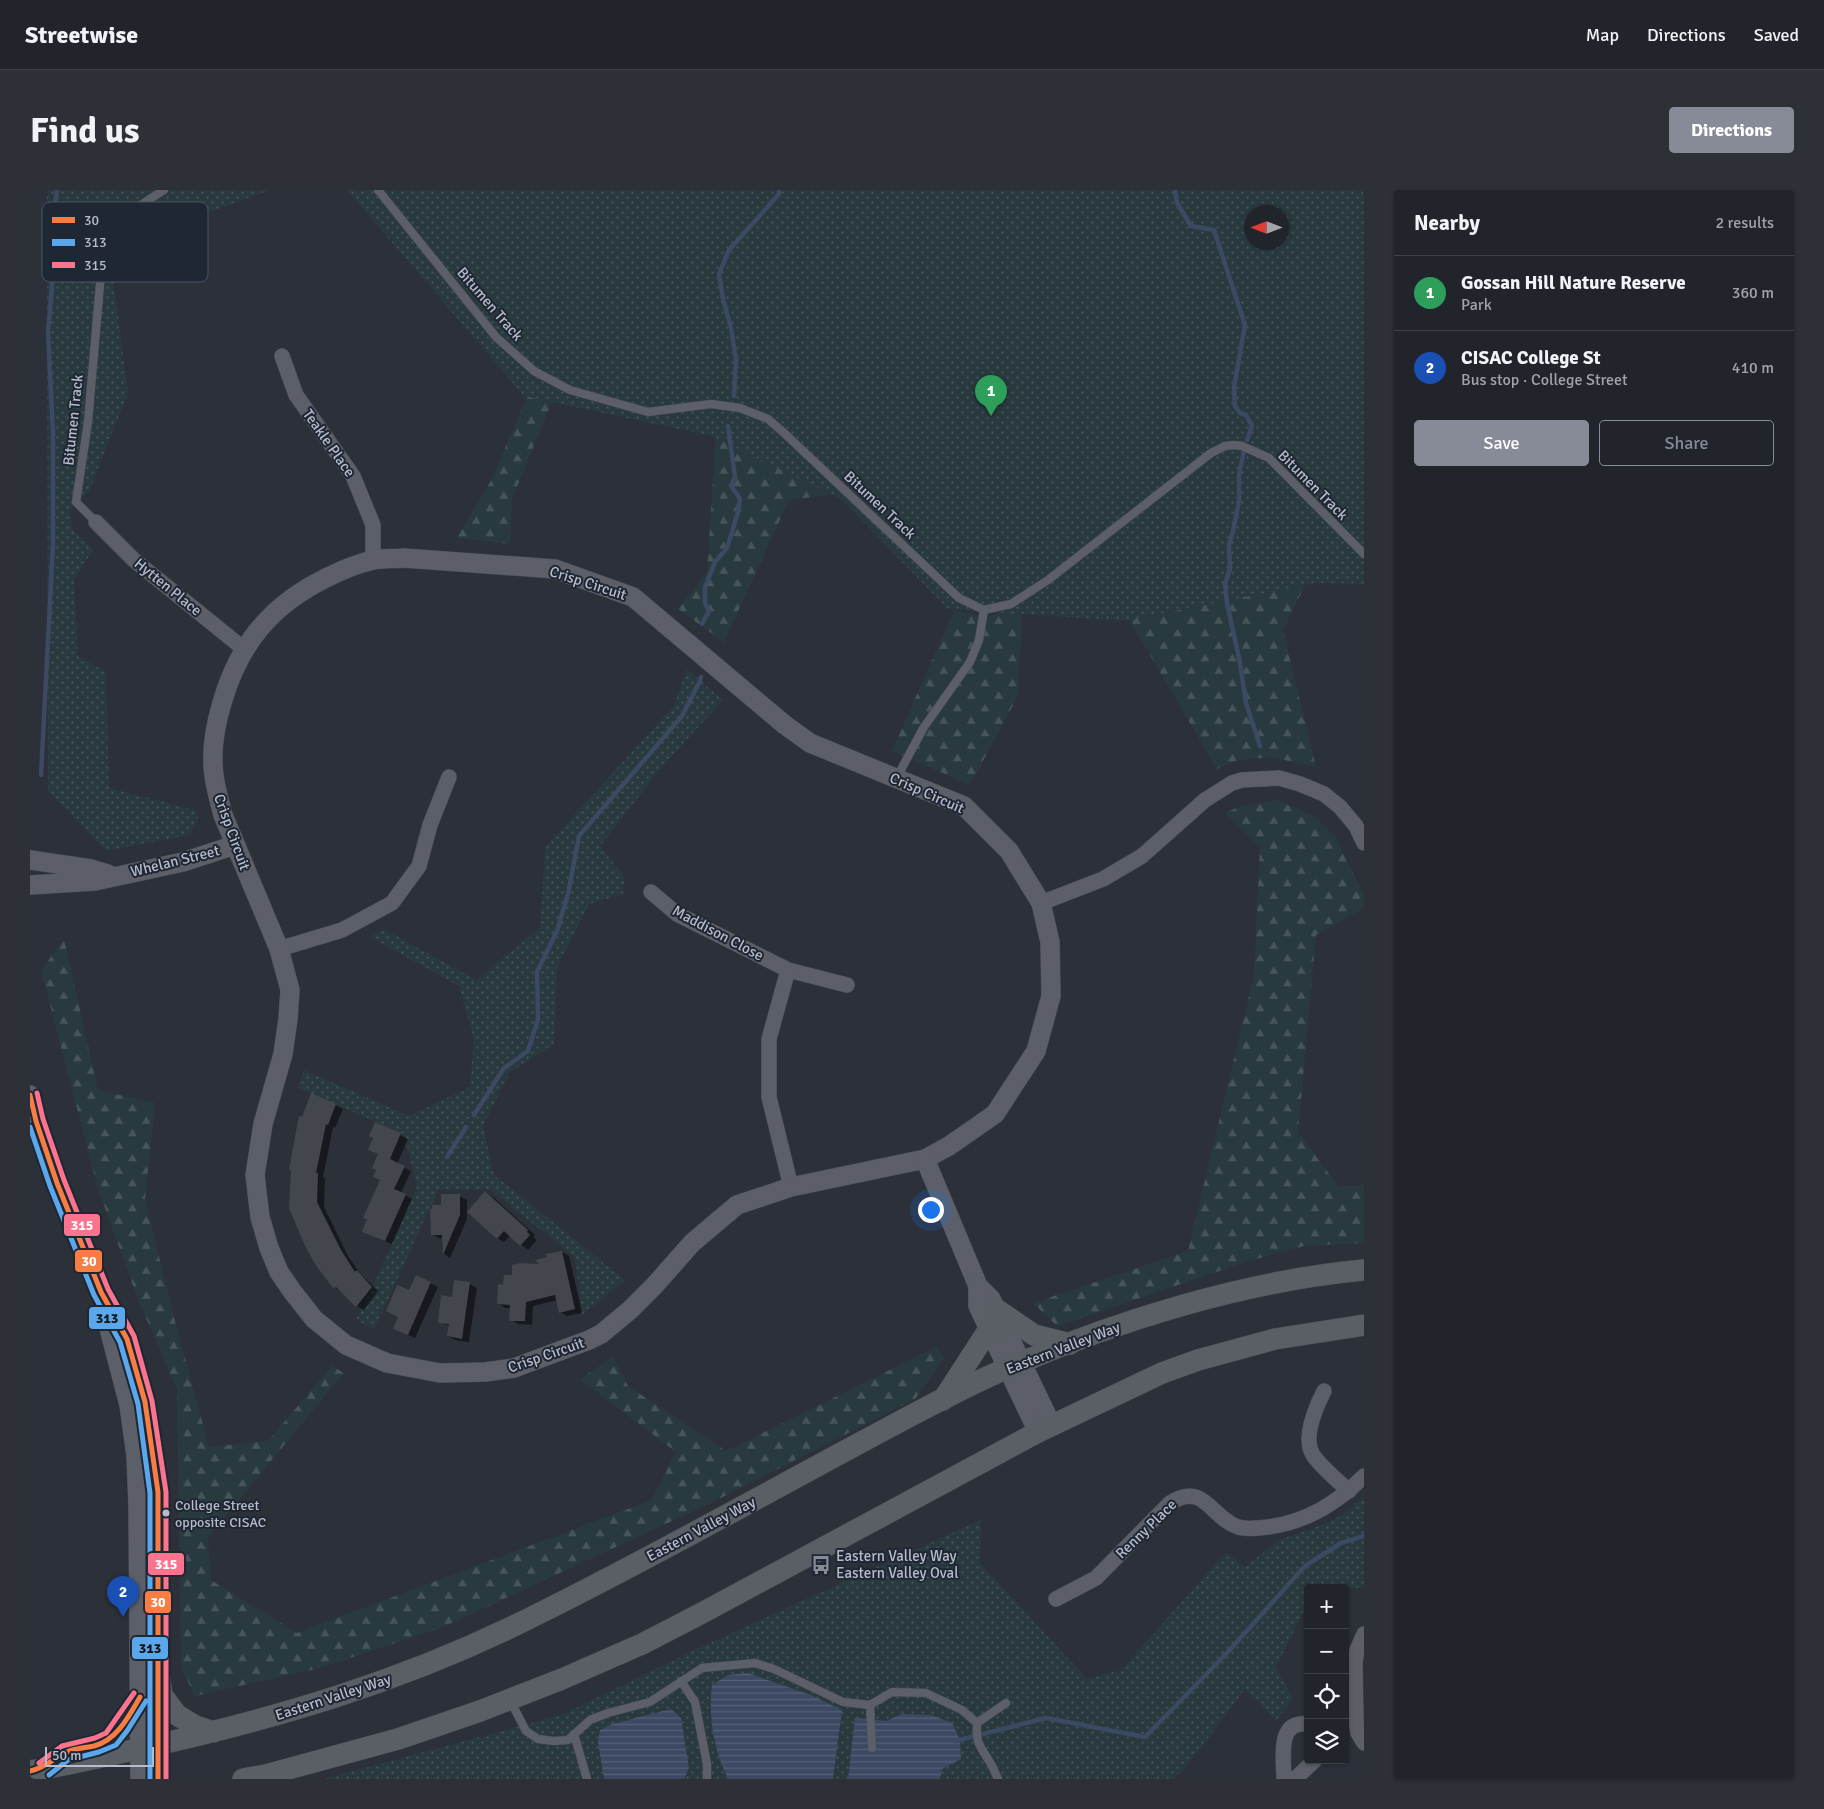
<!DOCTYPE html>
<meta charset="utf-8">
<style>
:root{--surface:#21242b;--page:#2d3037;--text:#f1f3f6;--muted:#a2a4a9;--line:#3e4147;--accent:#868b97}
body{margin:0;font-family:Signika,sans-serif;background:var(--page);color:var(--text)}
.controls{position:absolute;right:15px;bottom:15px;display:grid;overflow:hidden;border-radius:5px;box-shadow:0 1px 4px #0004}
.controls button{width:45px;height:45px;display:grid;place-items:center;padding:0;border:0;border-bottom:1px solid var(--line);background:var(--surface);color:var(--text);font:25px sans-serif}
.compass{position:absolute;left:1214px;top:15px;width:45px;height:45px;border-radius:50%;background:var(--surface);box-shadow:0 1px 4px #0004;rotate:270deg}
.scale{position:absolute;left:15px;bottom:12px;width:109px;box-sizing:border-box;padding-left:5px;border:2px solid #b6bcc9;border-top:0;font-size:14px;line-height:18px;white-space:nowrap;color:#b6bcc9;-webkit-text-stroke:4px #1f2634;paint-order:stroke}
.you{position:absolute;left:900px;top:1019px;width:18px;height:18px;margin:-12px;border:4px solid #fff;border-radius:50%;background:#1a73e8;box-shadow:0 0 0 8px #1a73e833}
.badge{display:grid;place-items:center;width:32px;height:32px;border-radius:50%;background:var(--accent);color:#fff;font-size:16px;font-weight:700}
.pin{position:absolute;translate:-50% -41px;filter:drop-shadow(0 1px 2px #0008)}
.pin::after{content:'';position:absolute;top:26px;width:18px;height:15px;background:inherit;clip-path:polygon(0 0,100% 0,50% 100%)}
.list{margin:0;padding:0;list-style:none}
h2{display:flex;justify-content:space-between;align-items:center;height:65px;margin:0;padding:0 20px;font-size:21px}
h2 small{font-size:16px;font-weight:400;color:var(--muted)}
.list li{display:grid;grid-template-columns:32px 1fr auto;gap:15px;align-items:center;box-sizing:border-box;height:75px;padding:0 20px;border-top:1px solid var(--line)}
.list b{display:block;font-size:19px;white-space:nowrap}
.list p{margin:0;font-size:16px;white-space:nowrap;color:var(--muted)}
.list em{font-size:16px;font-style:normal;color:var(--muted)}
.actions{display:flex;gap:10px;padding:15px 20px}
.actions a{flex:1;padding:11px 0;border:1px solid var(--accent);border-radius:5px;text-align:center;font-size:18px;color:var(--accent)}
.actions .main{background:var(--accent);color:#fff}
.icon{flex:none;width:28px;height:28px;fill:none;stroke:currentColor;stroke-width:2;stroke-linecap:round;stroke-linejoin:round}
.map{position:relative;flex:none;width:1334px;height:1589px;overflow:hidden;border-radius:5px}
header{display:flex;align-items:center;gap:30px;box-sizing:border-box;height:70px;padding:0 25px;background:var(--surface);border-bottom:1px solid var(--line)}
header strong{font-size:24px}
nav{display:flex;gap:28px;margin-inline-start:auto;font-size:18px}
.intro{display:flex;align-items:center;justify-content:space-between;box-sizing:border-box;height:120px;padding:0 30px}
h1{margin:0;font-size:35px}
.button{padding:12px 22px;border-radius:5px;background:var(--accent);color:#fff;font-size:18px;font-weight:700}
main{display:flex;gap:30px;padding:0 30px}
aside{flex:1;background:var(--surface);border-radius:5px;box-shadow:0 1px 4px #0004}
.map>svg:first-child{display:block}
.forest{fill:url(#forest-firs)}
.park{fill:url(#park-dots);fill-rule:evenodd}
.water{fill:url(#water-rules)}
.shadow{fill:#0007}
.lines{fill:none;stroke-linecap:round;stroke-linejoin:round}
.stream{stroke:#3b4963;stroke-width:4.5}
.building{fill:#43464d}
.service-casing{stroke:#484b52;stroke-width:9}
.minor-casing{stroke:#484b52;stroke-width:16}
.tertiary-casing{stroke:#484b52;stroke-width:20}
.secondary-casing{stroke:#484b52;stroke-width:22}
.service{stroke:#5c5f67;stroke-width:8}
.minor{stroke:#5c5f67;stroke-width:15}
.tertiary{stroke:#5c5f67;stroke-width:19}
.secondary{stroke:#5a5e65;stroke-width:21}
.bus-1-casing{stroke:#1f2634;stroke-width:9}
.bus-2-casing{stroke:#1f2634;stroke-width:9}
.bus-3-casing{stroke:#1f2634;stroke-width:9}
.bus-1{stroke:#f77d43;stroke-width:5}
.bus-2{stroke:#5aa8eb;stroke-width:5}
.bus-3{stroke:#fc738d;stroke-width:5}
.bus-dot{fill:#b6bcc9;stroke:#1f2634;stroke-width:2}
.labels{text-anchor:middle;stroke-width:4;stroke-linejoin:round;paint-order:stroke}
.bus-label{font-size:14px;fill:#b6bcc9;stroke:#1f2634;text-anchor:start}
.street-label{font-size:15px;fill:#b6bcc9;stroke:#1f2634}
.poi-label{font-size:15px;fill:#b6bcc9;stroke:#1f2634;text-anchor:start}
.key{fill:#1f2634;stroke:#4c5361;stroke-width:1}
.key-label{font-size:14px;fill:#b6bcc9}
.line-badge{stroke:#1f2634;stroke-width:2}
.badge-label{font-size:14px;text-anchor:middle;font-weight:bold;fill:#fff}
.pale-badge-label{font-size:14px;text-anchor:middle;font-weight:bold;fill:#111}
</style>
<header>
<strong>Streetwise</strong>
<nav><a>Map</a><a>Directions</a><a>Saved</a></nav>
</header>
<div class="intro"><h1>Find us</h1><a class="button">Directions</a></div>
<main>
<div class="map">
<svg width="1334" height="1589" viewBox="0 0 1334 1589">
<defs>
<pattern id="forest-firs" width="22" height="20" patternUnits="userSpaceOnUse" patternTransform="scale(1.25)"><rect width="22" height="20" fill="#293a3f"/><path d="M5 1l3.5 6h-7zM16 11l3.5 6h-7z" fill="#465559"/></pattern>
<pattern id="park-dots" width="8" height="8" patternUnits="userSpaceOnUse" patternTransform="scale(1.25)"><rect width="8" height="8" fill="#293a3f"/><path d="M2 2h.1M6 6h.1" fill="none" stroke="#465559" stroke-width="1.8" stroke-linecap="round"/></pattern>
<pattern id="water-rules" width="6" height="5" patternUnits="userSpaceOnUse" patternTransform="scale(1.25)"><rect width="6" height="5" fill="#3b4963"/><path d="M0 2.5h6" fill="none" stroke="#556178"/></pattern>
</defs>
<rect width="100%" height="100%" fill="#2c3039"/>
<g class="forest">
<path d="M500,199L523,209L482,309L480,354L427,348L462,289Z"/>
<path d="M686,243L806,304L759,310L694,452L648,419L677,382Z"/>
<path d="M1279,387L1253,440L1286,577L1241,567L1208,570L1187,579L1097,426L992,424L988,506L940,595L862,561L924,421L956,427L1007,411Z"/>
<path d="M1246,610L1285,626L1306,648L1334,706V718L1286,745L1268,942L1309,997L1334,995V1053L1274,1056L1219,1071L1027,1136L1003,1113L1158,1061L1224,785L1230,657L1195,623L1209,617Z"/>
<path d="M34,749L68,900L125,913L115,1010L147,1139L179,1257L238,1251L302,1176L314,1183L178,1347L181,1390L267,1443L622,1310L646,1262L550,1189L583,1167L598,1196L696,1261L906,1157L915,1167L885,1209L685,1311L411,1438L290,1478L165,1506L151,1477L147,1200L108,1109L68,999L11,780Z"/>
</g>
<g class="park">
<path d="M17,0H240L120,43L82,82L98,203L59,301L40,321L42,339L63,360L44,390L48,466L76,482L79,598L166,620L168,630L160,645L76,661L18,601Z"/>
<path d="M317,0H1334V394L1285,393L1095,431L918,419L810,308L681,246L494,206ZM1222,22H1252V52H1222Z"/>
<path d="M657,479L693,510L630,579L570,656L595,688L593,704L559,714L527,777L524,854L480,882L453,936L464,985L595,1090L552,1125L545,1067L460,999L408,1000L344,1140L326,1129L342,1099L387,996L374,944L268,898L274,880L379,926L440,897L444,849L429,796L340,747L354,739L446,790L510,738L515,657L644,516Z"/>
<path d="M1334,1306V1398H1278V1412L1246,1477L1263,1509L1246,1531L1215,1499L1158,1575L1144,1589H294L534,1524L660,1462L951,1330L950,1373L1057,1489L1091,1480L1196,1362L1215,1377L1249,1350L1301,1332L1319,1320Z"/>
</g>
<g class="water">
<path d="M718,1483L781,1505L812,1520L803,1589H698C684,1561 678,1526 682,1495L698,1485Z"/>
<path d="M641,1519L651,1528L659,1578L654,1589H574L568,1552L570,1540L582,1534Z"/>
<path d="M871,1524L901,1525L922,1533L930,1550L931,1569L912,1579L910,1589H818L825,1528L857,1531Z"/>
</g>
<g class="shadow">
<path d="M305,915L313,919L305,938L303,937L293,987L295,988L294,1017L318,1066L330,1083L348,1101L334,1120L327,1116L313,1102L305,1098L277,1058L262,980L260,979Z"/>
<path d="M346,933L378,949L367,974L381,981L371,1003L382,1009L362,1054L341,1045L351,990L350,965L344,948Z"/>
<path d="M456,1002L463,1007L505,1045L503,1047L507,1050L498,1060L480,1046L474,1052L467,1048Z"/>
<path d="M429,1006L437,1010V1029L420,1068L414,1064V1048H409L402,1044L413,1016Z"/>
<path d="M532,1062L539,1066L552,1123L537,1126L530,1122L528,1110L503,1116L502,1135L488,1134L481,1130V1118H475L468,1113L474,1096L483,1086L512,1076Z"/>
<path d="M425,1092L440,1094L447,1098L439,1152L425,1150L418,1146L420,1136L410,1132L423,1108Z"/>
<path d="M400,1093L408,1097L385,1148L372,1142L380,1102Z"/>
</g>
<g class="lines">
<g class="stream">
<path d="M1145,0L1147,13L1161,36L1184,40L1215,135L1204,197L1205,216L1210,223L1216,225L1222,236L1217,250"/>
<path d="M704,206L706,170L701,138L693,109L689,84L699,60L749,4V0"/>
<path d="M1214,261L1209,284V311L1203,341L1199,355L1200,378L1195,394L1197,413L1210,473L1216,513L1230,556"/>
<path d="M672,434L679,421L675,413V397L685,372L697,358L708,322L710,309L701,296L705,287L698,236"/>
<path d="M11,585L23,354V243L18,143L23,83L22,35L27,0"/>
<path d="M444,925L474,878L498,861L508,829L507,782L527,741L538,704L549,646L652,526L670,491L671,487"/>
<path d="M417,967L436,937"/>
<path d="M925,1551L1016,1528L1115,1547L1197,1463L1275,1376L1311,1353L1334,1346"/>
</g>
</g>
<g class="building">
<path d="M281,903L306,914L298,935L296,934L286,983H288L287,1012L311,1060L325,1082L327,1080L342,1097L326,1117L306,1097L304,1099L287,1077L276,1058L259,1018L261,980H259L264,952L269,926L272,927Z"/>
<path d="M345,932L371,943L360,969L375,976L364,999L376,1004L355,1051L332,1042L337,1029L333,1028L350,990L343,987L346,980L342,978L348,964L338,960L343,948L339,946Z"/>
<path d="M455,1001L498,1040L497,1042L500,1045L490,1056L474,1041L467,1049L437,1022Z"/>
<path d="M411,1004H430V1025L413,1065L412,1045H401L400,1019H402V1015H411Z"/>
<path d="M532,1061L545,1119L529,1123L525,1105L496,1112L495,1131H479L480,1115L467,1114L468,1094L473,1095L474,1085H482V1075L490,1073L509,1074L505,1070L517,1067L516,1064Z"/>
<path d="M386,1085L401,1092L378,1145L363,1139L368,1127L356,1121L367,1095L379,1100Z"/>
<path d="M424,1090L440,1092L432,1149L417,1146L419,1134L408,1133L411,1105L422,1107Z"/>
</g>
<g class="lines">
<g class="service-casing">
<g id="service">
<path d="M348,0L466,147L504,181L540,200L618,222L681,214L710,218L738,229L753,242L929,408L954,420L981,414L1018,390L1181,263L1195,256L1204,255L1212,256L1239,268L1334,364"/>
<path d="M66,332L46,312L58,232L72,71L80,47L97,24L134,0"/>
<path d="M867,587L894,537L940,472L949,450L954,420"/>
<path d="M651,1491L665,1512L677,1574V1589"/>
<path d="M481,1512L496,1541L508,1549L524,1551L538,1550L560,1530L578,1523L620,1512L672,1478L725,1473L744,1479L813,1512L840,1515L862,1502L896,1503L932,1520L947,1533C946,1554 949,1554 959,1571C963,1576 965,1583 968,1589"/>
<path d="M840,1515L842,1558"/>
<path d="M947,1533L976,1513"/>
<path d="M544,1544L557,1589"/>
</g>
</g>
<g class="minor-casing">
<g id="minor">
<path d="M252,166L266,205L323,286L343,335V370"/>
<path d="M66,332L104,370L214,459"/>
<path d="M621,702L647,724L758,780L817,795"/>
<path d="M1011,713L1073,689L1112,666L1175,610L1202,593L1212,590L1249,588L1270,594L1294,604L1310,617L1326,636L1334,653"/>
<path d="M249,759L312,740L362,713L389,676L400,635L419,587"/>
<path d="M758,780L739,849V907L761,997"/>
<path d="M1294,1201C1286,1217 1272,1248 1283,1265C1292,1278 1307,1290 1319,1301"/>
<path d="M1026,1409L1066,1388L1140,1313C1174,1291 1181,1328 1208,1337C1218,1340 1228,1338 1238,1337C1277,1332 1307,1313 1334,1286"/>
<path d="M1334,1444L1327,1460L1325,1473L1326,1531L1328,1543L1334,1553"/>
<path d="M1254,1589C1254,1569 1246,1530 1278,1534"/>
<path d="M1265,1589L1285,1570"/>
</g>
</g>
<g class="tertiary-casing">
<g id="tertiary">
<path d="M374,368L525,379L603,407L755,535L780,553L934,616L979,661L1011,713L1020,752L1021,806L1006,861L965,924L919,956L895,969L761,997L707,1015L662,1053L625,1095L600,1120L571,1144L559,1150L484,1178L455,1182L410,1183L357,1173L316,1155L284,1129L262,1101L249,1082L239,1058L230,1027L225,985L233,934L253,864L258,829L260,800L249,759L193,625C189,609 183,591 183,573C182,552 186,533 192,513C209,453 242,414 298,387C312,380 329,373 344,370C354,368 364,369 374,368Z"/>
<path d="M0,670L61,679L78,684"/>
<path d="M0,695L65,691L153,672L205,655"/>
<path d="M0,905L6,931L27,993L71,1102L97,1149L115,1212L128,1302V1589"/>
<path d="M895,969L948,1096L961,1109L1022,1236"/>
<path d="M948,1096V1116L1008,1242"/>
<path d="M75,1123L99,1215L106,1266L108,1316L110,1589"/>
</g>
</g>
<g class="secondary-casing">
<g id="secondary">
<path d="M966,1119L1004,1145L1040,1154"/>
<path d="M913,1210L959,1139"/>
<path d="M128,1476L132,1505L147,1525L165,1536L183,1542"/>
<path d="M51,1559C61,1557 72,1555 81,1549C94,1539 102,1520 110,1507"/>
<path d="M0,1581C33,1576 66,1568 99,1561C243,1530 376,1491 508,1424C615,1371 720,1312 826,1255C877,1228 928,1199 980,1177C1089,1130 1216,1091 1334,1080"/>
<path d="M213,1589L236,1585L368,1549L450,1521L532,1489L612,1454L672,1423L1008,1242L1132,1183L1168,1170L1245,1149L1334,1135"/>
</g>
</g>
<use href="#service" class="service"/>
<use href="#minor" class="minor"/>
<use href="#tertiary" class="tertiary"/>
<use href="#secondary" class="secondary"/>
<g class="bus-1-casing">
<g id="bus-1">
<path d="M0,905L6,931L27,993L71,1102L97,1149L115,1212L128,1302V1589"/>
<path d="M0,1581C15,1578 24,1568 37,1562C46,1558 55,1558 64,1556C87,1550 99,1526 110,1507"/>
</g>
</g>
<g class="bus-2-casing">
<g id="bus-2">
<path d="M0,937L20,996L64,1105L90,1152L108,1214L120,1303V1589"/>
<path d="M19,1585L38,1570L69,1562L86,1555L97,1541L116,1511"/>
</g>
</g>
<g class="bus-3-casing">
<g id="bus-3">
<path d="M7,903L13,929L34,990L78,1099L104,1146L122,1211L136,1302V1589"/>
<path d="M9,1573L32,1556L65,1548L76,1543L104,1503"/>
</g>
</g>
<use href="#bus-1" class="bus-1"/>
<use href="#bus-2" class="bus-2"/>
<use href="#bus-3" class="bus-3"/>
</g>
<defs>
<g id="bus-bare" transform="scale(1.5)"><path d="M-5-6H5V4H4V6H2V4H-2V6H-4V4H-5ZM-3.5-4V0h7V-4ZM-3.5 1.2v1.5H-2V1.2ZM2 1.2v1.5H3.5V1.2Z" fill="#868b97" stroke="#1f2634" stroke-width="2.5" paint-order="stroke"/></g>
</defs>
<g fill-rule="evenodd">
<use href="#bus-bare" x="791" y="1375"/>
</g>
<circle class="bus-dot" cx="136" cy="1323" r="4.5"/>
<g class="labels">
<g class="bus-label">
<text x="145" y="1320">College Street<tspan x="145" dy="17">opposite CISAC</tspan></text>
</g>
<g class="street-label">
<text transform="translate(460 114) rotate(49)" y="5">Bitumen Track</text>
<text transform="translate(43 230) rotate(-84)" y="5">Bitumen Track</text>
<text transform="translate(299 253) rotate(55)" y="5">Teakle Place</text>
<text transform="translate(1283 295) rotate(45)" y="5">Bitumen Track</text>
<text transform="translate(850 315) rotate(43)" y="5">Bitumen Track</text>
<text transform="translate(558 393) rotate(18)" y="5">Crisp Circuit</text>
<text transform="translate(138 397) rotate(39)" y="5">Hytten Place</text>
<text transform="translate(897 603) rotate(24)" y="5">Crisp Circuit</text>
<text transform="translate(202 642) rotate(70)" y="5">Crisp Circuit</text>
<text transform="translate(145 671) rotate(-14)" y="5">Whelan Street</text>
<text transform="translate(688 743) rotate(28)" y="5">Maddison Close</text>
<text transform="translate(1033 1158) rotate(-21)" y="5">Eastern Valley Way</text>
<text transform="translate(516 1165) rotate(-19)" y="5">Crisp Circuit</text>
<text transform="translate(671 1339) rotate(-28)" y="5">Eastern Valley Way</text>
<text transform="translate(1116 1339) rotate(-44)" y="5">Renny Place</text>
<text transform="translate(303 1507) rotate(-18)" y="5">Eastern Valley Way</text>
</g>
<g class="poi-label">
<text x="806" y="1371">Eastern Valley Way<tspan x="806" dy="17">Eastern Valley Oval</tspan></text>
</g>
</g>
<rect x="12" y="12" width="166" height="80" rx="8" class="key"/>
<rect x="22" y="27" width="23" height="6" fill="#f77d43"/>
<rect x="22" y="49" width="23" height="7" fill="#5aa8eb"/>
<rect x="22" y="72" width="23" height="6" fill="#fc738d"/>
<g class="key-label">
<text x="54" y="35">30</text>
<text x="54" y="57">313</text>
<text x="54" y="80">315</text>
</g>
<g class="line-badge">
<rect x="33" y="1023" width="38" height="24" rx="5" fill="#fc738d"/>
<rect x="44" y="1059" width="29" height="24" rx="5" fill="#f77d43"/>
<rect x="58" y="1116" width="38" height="24" rx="5" fill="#5aa8eb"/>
<rect x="117" y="1362" width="38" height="24" rx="5" fill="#fc738d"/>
<rect x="114" y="1400" width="28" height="24" rx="5" fill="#f77d43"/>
<rect x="101" y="1446" width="38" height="24" rx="5" fill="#5aa8eb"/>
</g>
<g class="badge-label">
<text x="52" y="1040">315</text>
<text x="59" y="1076">30</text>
<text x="136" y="1379">315</text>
<text x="128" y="1417">30</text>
</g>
<g class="pale-badge-label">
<text x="77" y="1133">313</text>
<text x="120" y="1463">313</text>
</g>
</svg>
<div class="controls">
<button>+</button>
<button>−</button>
<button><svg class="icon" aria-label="locate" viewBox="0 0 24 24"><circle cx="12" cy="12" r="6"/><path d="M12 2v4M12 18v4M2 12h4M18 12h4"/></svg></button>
<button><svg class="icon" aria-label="layers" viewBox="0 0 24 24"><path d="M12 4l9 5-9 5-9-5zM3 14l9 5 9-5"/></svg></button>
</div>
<svg class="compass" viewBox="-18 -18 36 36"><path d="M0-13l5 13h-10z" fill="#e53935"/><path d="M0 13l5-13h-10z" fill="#a2a4a9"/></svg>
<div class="scale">50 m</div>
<div class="you"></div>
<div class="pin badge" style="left:961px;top:226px;background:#2e9e5b">1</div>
<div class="pin badge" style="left:93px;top:1427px;background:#1a4fb4">2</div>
</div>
<aside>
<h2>Nearby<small>2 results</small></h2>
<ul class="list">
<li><span class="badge" style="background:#2e9e5b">1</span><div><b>Gossan Hill Nature Reserve</b><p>Park</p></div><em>360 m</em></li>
<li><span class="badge" style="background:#1a4fb4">2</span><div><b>CISAC College St</b><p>Bus stop · College Street</p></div><em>410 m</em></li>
</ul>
<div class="actions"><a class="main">Save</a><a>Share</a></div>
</aside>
</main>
